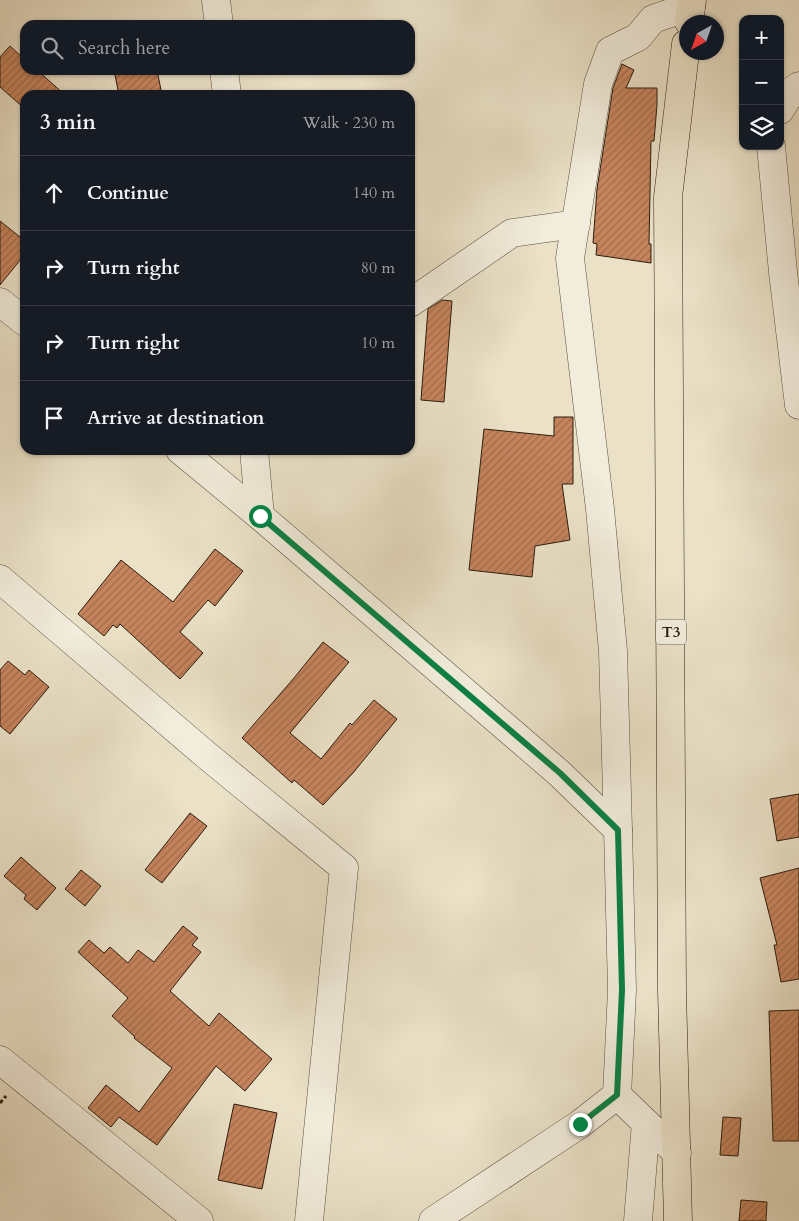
<!DOCTYPE html>
<meta charset="utf-8">
<style>
:root{--surface:#171b24;--page:#20242c;--text:#f1f3f6;--muted:#9ea1a6;--line:#363941}
body{margin:0;font-family:Cardo,serif;background:var(--page);color:var(--text)}
.controls{position:absolute;right:15px;top:15px;display:grid;overflow:hidden;border-radius:10px;box-shadow:0 1px 4px #0004}
.controls button{width:45px;height:45px;display:grid;place-items:center;padding:0;border:0;border-bottom:1px solid var(--line);background:var(--surface);color:var(--text);font:25px sans-serif}
.compass{position:absolute;left:679px;top:15px;width:45px;height:45px;border-radius:50%;background:var(--surface);box-shadow:0 1px 4px #0004;rotate:220deg}
.stop{position:absolute;width:15px;height:15px;margin:-11px;border:4px solid #0b8043;border-radius:50%;background:#fff}
.stop.end{background:#0b8043;border-color:#fff;box-shadow:0 1px 5px #0008}
.list{margin:0;padding:0;list-style:none}
h2{display:flex;justify-content:space-between;align-items:center;height:65px;margin:0;padding:0 20px;font-size:21px}
h2 small{font-size:16px;font-weight:400;color:var(--muted)}
.list li{display:grid;grid-template-columns:32px 1fr auto;gap:15px;align-items:center;box-sizing:border-box;height:75px;padding:0 20px;border-top:1px solid var(--line)}
.list b{display:block;font-size:19px;white-space:nowrap}
.list em{font-size:16px;font-style:normal;color:var(--muted)}
.icon{flex:none;width:28px;height:28px;fill:none;stroke:currentColor;stroke-width:2;stroke-linecap:round;stroke-linejoin:round}
.map{position:relative;flex:none;width:799px;height:1221px;overflow:hidden}
.search{position:absolute;background:var(--surface);box-shadow:0 1px 4px #0004;left:20px;top:20px;width:395px;height:55px;display:flex;align-items:center;gap:12px;box-sizing:border-box;padding:0 18px;border-radius:15px;color:var(--muted);font-size:19px}
.panel{position:absolute;background:var(--surface);box-shadow:0 1px 4px #0004;left:20px;top:90px;width:395px;height:365px;border-radius:15px}
.map>svg:first-child{display:block}
.building{fill:url(#building-hatch);stroke:#2b1c0f}
.lines{fill:none;stroke-linecap:round;stroke-linejoin:round}
.minor-casing{stroke:#5b4d3d;stroke-width:29}
.highway-casing{stroke:#2b1c0f;stroke-width:29}
.path{stroke:#2b1c0f;stroke-width:3;stroke-dasharray:4 2.5;stroke-linecap:butt}
.minor{stroke:#f1ecdb;stroke-width:28}
.highway{stroke:#eae1c7;stroke-width:28}
.route{stroke:#0b8043;stroke-width:6}
.labels{text-anchor:middle;stroke-width:5;stroke-linejoin:round;paint-order:stroke}
.shield{fill:#f1ecdb;stroke:#665a4c;stroke-width:1}
.shield-label{font-size:15px;font-weight:bold;fill:#2b1c0f}
</style>
<div class="map">
<svg width="799" height="1221" viewBox="0 0 799 1221">
<defs>
<pattern id="building-hatch" width="6" height="6" patternUnits="userSpaceOnUse" patternTransform="scale(1.25)"><rect width="6" height="6" fill="#c6845d"/><path d="M-1 1l2-2M0 6l6-6M5 7l2-2" fill="none" stroke="#a16b4b"/></pattern>
</defs>
<rect width="100%" height="100%" fill="#eae1c7"/>
<filter id="stains"><feTurbulence type="fractalNoise" baseFrequency=".004" numOctaves="4"/><feColorMatrix values="0 0 0 0 .2 0 0 0 0 .09 0 0 0 0 .02 0 0 0 .5 -.17"/></filter>
<radialGradient id="worn" r=".72"><stop offset=".6" stop-color="#630" stop-opacity="0"/><stop offset="1" stop-color="#630" stop-opacity=".3"/></radialGradient>
<g class="building">
<path d="M10,46L25,60V70H37L65,95H25V109L0,87V57Z"/>
<path d="M622,64L634,70L626,88H657V105L654,141H651L649,244H651V263L596,255L597,244L593,243L597,189L613,88Z"/>
<path d="M114,70H157L162,95H119Z"/>
<path d="M0,221L25,241V254L0,285Z"/>
<path d="M442,300L452,301L444,402L421,400L428,309Z"/>
<path d="M554,417H573V484H562L570,540L535,546L532,577L469,570L484,429L554,436Z"/>
<path d="M215,549L243,571L215,606L208,600L180,632L203,653L180,679L120,624L117,628L113,625L104,636L78,614L121,560L173,602Z"/>
<path d="M323,642L349,662L290,733L321,759L350,723L352,725L374,700L397,719L353,773L323,805L294,780L292,783L242,738L294,678Z"/>
<path d="M8,661L25,675L29,670L49,687L10,734L0,726V670Z"/>
<path d="M799,794V837L777,841L770,799Z"/>
<path d="M190,813L207,826L162,883L145,870Z"/>
<path d="M21,857L56,888L37,910L24,899L26,895L4,876Z"/>
<path d="M799,868V979L781,982L774,945H777L760,878Z"/>
<path d="M81,870L101,886L85,906L65,889Z"/>
<path d="M183,926L198,938L192,945L201,952L170,991L209,1026L219,1013L272,1059L245,1091L216,1066L157,1145L119,1117L111,1127L88,1108L106,1085L139,1112L172,1068L134,1038L135,1037L112,1016L128,998L78,952L89,940L104,953L110,947L128,963L138,950L154,962Z"/>
<path d="M799,1010V1141H773L769,1011Z"/>
<path d="M234,1104L277,1113L262,1189L218,1180Z"/>
<path d="M723,1117L741,1118L738,1156L720,1155Z"/>
<path d="M741,1200L767,1202L766,1221H739Z"/>
</g>
<g class="lines">
<g class="minor-casing">
<g id="minor">
<path d="M216,0L219,25"/>
<path d="M224,70L227,95"/>
<path d="M780,110L792,91L799,86"/>
<path d="M771,146L783,272L799,405"/>
<path d="M0,302L25,322"/>
<path d="M410,303L512,233L576,224"/>
<path d="M180,450L260,516L559,773L618,830L622,990L617,1095L677,1153"/>
<path d="M254,450L260,516"/>
<path d="M0,579L205,754L344,868L309,1221"/>
<path d="M618,830L613,651L600,509L570,258L598,84L610,51L638,37L653,19L691,6"/>
<path d="M0,1060L199,1221"/>
<path d="M433,1221L580,1124L617,1095"/>
<path d="M638,1221L646,1123"/>
</g>
</g>
<g class="highway-casing">
<g id="highway">
<path d="M689,22L692,0"/>
<path d="M678,1221L672,991L668,197L686,44"/>
</g>
</g>
<path class="path" d="M0,1103L6,1096"/>
<use href="#minor" class="minor"/>
<use href="#highway" class="highway"/>
</g>
<g class="lines">
<path class="route" d="M260,516L560,773L618,830L622,990L617,1095L580,1124"/>
</g>
<g class="labels">
<rect class="shield" x="656" y="619.5" width="30" height="25" rx="4"/>
<g class="shield-label">
<text x="671" y="637">T3</text>
</g>
</g>
<rect width="100%" height="100%" filter="url(#stains)"/>
<rect width="100%" height="100%" fill="url(#worn)"/>
</svg>
<div class="controls">
<button>+</button>
<button>−</button>
<button><svg class="icon" aria-label="layers" viewBox="0 0 24 24"><path d="M12 4l9 5-9 5-9-5zM3 14l9 5 9-5"/></svg></button>
</div>
<svg class="compass" viewBox="-18 -18 36 36"><path d="M0-13l5 13h-10z" fill="#e53935"/><path d="M0 13l5-13h-10z" fill="#9ea1a6"/></svg>
<div class="stop" style="left:260px;top:516px"></div>
<div class="stop end" style="left:580px;top:1124px"></div>
<div class="search"><svg class="icon" aria-label="search" viewBox="0 0 24 24"><circle cx="10" cy="10" r="6"/><path d="M15 15l6 6"/></svg>Search here</div>
<section class="panel">
<h2>3 min<small>Walk · 230 m</small></h2>
<ul class="list">
<li><svg class="icon" aria-label="ahead" viewBox="0 0 24 24"><path d="M12 20V5M6 11l6-6 6 6"/></svg><div><b>Continue</b></div><em>140 m</em></li>
<li><svg class="icon" aria-label="right" viewBox="0 0 24 24"><path d="M7 20v-9h11M14 6l5 5-5 5"/></svg><div><b>Turn right</b></div><em>80 m</em></li>
<li><svg class="icon" aria-label="right" viewBox="0 0 24 24"><path d="M7 20v-9h11M14 6l5 5-5 5"/></svg><div><b>Turn right</b></div><em>10 m</em></li>
<li><svg class="icon" aria-label="arrive" viewBox="0 0 24 24"><path d="M6 21V4h12l-3 4 3 4H6"/></svg><div><b>Arrive at destination</b></div></li>
</ul>
</section>
</div>
